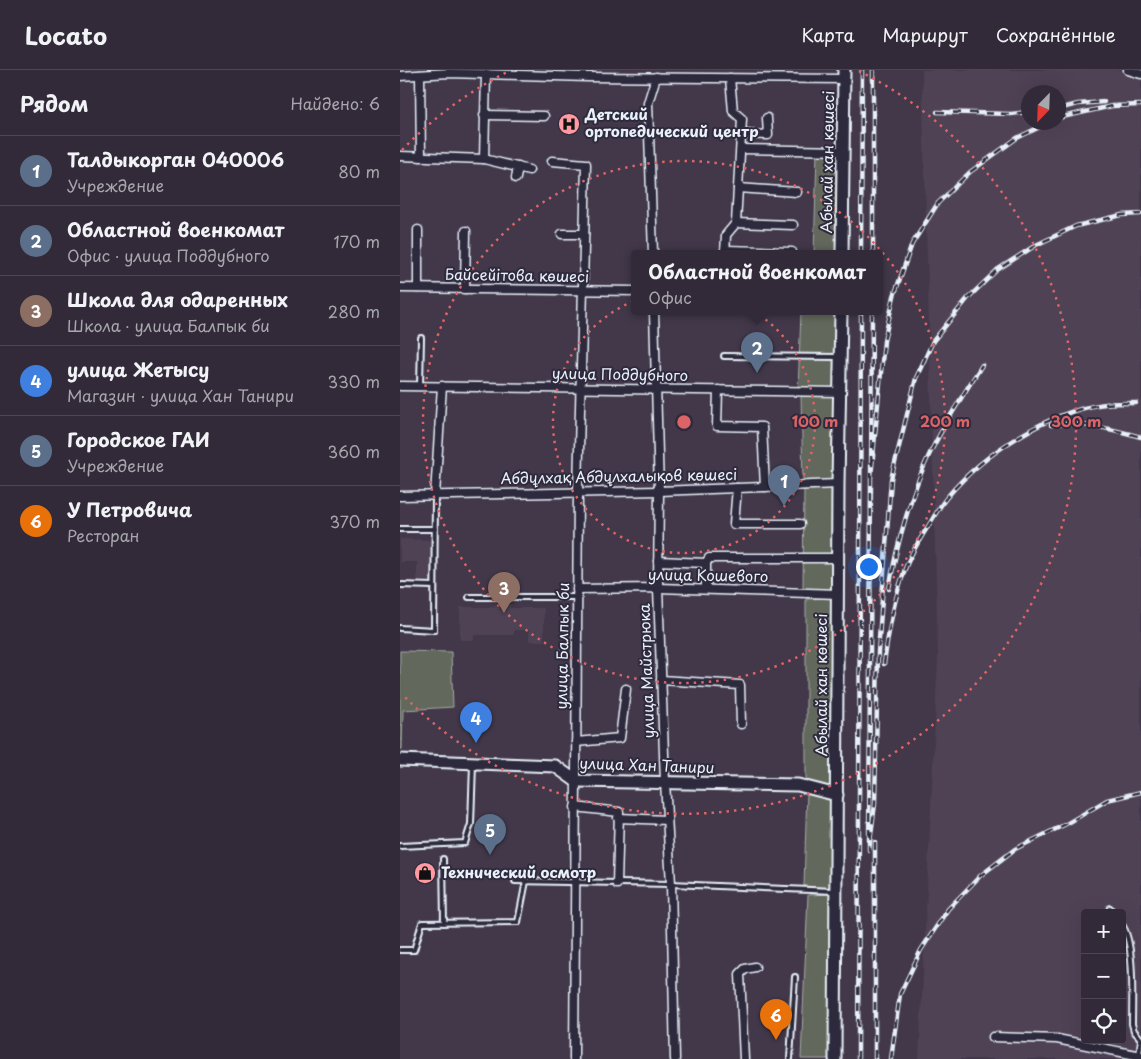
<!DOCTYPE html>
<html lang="ru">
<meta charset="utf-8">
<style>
:root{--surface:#322a38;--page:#3a3240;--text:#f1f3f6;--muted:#a8a7ae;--line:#4d4653;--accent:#ff9aa2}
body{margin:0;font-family:"Playpen Sans",sans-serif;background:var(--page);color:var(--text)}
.controls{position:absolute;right:15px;bottom:15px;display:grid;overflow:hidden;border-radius:5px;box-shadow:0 5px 20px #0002}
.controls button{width:45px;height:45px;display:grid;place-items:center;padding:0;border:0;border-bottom:1px solid var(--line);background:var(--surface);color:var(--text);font:25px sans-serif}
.compass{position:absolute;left:621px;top:15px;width:45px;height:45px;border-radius:50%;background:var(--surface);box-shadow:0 5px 20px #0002;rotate:203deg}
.you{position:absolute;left:468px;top:496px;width:18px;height:18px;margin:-12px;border:4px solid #fff;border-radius:50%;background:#1a73e8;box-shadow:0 0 0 8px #1a73e833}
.badge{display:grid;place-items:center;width:32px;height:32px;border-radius:50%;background:var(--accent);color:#fff;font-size:16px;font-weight:700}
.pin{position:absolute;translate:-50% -41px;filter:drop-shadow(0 1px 2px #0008)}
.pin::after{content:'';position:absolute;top:26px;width:18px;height:15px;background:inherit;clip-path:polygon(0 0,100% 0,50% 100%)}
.popup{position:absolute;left:231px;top:180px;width:252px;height:65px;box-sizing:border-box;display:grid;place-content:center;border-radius:5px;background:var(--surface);filter:drop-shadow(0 1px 4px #0005);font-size:16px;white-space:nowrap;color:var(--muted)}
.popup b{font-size:19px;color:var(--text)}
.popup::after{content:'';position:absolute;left:50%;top:100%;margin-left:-10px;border:10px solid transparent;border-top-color:var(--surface)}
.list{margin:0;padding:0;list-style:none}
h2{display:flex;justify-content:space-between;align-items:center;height:65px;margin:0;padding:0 20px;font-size:21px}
h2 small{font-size:16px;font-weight:400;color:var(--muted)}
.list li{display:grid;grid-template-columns:32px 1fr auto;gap:15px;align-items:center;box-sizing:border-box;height:70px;padding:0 20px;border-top:1px solid var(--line)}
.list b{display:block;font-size:19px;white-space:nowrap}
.list p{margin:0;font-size:16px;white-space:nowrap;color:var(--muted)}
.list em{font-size:16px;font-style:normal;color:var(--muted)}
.icon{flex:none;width:28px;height:28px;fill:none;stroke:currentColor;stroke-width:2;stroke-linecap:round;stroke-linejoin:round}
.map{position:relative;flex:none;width:741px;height:989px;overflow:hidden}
header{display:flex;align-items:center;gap:30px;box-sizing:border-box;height:70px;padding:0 25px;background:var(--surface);border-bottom:1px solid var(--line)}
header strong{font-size:24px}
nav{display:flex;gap:28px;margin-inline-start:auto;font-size:18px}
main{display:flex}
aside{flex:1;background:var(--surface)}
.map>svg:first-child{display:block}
.built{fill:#504254;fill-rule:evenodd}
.green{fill:#63685b;stroke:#a6acaa}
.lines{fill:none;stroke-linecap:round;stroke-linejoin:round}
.lane-casing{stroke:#e8f1f8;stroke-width:8}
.street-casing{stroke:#e8f1f8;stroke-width:11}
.secondary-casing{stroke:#e8f1f8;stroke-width:15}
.lane{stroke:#2f2a3d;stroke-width:4}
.street{stroke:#2f2a3d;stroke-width:8}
.secondary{stroke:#2f2a3d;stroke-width:11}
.rail-casing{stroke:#e8f1f8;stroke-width:4.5}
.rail{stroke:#2f2a3d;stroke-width:2.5;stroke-dasharray:8;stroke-linecap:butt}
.ring{fill:none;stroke:#db6466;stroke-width:2.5;stroke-dasharray:2.5 5}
.labels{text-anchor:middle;stroke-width:4;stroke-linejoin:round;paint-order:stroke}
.poi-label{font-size:15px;font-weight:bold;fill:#e8f1f8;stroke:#2f2a3d;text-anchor:start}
.street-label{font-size:15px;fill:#e8f1f8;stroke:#2f2a3d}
.centre{fill:#db6466;stroke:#2f2a3d;stroke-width:2.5}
.ring-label{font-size:15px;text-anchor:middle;font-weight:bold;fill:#db6466;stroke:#2f2a3d;stroke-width:4;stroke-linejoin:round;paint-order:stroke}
</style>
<header>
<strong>Locato</strong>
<nav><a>Карта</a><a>Маршрут</a><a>Сохранённые</a></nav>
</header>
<main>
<aside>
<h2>Рядом<small>Найдено: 6</small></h2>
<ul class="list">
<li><span class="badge" style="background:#5c6f8a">1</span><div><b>Талдыкорган 040006</b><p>Учреждение</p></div><em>80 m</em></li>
<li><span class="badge" style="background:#5c6f8a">2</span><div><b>Областной военкомат</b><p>Офис · улица Поддубного</p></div><em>170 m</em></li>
<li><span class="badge" style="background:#8d6e63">3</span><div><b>Школа для одаренных</b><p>Школа · улица Балпык би</p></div><em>280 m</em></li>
<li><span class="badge" style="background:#3f7fe0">4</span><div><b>улица Жетысу</b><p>Магазин · улица Хан Танири</p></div><em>330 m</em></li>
<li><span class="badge" style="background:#5c6f8a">5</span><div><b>Городское ГАИ</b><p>Учреждение</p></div><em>360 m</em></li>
<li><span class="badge" style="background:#e8710a">6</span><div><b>У Петровича</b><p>Ресторан</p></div><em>370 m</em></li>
</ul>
</aside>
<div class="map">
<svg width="741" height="989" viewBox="0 0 741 989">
<rect width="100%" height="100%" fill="#42384a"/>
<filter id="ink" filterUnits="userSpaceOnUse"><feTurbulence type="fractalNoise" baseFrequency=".02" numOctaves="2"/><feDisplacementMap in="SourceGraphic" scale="10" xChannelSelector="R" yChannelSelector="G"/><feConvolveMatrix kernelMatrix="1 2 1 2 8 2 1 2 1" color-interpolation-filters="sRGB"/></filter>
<g filter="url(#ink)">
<g class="built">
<path d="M522,0H741V989H519L538,587ZM628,22H658V52H628ZM685,843H722V970H685Z"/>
<path d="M0,469L33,470L32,511L17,510V492H0Z"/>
<path d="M95,531H110V538H144V571H129V560H114V565H74V570H60V537H95Z"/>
</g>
<g class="green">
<path d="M417,83L438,86L437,184H414Z"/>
<path d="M401,242H438L437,319L398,321Z"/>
<path d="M436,324V411H403L401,325Z"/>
<path d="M404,418L435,419L434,521L403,518Z"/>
<path d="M433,528L432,719L406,712V529Z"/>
<path d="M0,581L51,582L53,637L3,640L2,679H0Z"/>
<path d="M407,721L434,729V818L404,816Z"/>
<path d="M434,824L433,989H401L408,825Z"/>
</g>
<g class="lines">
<g class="lane-casing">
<g id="lane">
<path d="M324,286L438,287"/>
<path d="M20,316L21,268"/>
<path d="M0,459H35"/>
<path d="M0,515L34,516"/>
<path d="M69,527H177"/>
<path d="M0,558L34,560L35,425"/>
<path d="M0,776L65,773L71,754L73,694"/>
<path d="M43,789L44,853"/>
<path d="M115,811L271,814L434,821"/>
<path d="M710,838L713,843"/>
<path d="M722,855C735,872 732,932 732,954L734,961L741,969"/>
<path d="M0,880H14L22,853L118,852L126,811"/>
<path d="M739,985L741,970"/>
<path d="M390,989L395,907"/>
</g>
</g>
<g class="street-casing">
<g id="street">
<path d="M728,0L741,4"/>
<path d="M20,5L21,87"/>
<path d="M0,6L49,3L188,7L445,9"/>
<path d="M84,45L144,46"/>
<path d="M341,64L368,65L367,48"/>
<path d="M341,79L443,81"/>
<path d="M0,86L84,89L129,100"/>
<path d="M84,89L86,4"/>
<path d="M152,91L186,94L178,421L174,989"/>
<path d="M116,108L118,97"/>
<path d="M338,118L397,122"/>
<path d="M336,153L393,155"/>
<path d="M162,164H184"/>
<path d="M325,180L392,182"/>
<path d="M253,184L248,33L256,7"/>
<path d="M325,184L326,165L336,153L342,49L333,41L330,8"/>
<path d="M0,218L235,221"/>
<path d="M18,218V160"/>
<path d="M65,219L66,161"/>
<path d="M254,242L259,421L258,518L265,712L271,814L275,989"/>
<path d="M0,316L439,322"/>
<path d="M318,320L317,356L362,357L365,417"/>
<path d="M337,418L334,454H400"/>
<path d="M35,425L42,316"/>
<path d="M0,426L259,421L438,414"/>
<path d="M258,491L306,493L309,488H438"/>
<path d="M306,493V519"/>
<path d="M177,519L258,518L438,524"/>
<path d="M261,610L340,615L341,654"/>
<path d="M176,672L220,668L226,619"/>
<path d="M175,737L219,742L217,814"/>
<path d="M218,748L267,750"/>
<path d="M593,967L657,969L741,986"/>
<path d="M344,989L340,904L345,899L355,897"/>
</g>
</g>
<g class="secondary-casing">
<g id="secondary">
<path d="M442,184L444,0"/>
<path d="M0,690L155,696L176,711L398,715L437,725"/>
<path d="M435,989L438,414L441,242"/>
</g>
</g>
<use href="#lane" class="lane"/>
<use href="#street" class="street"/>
<use href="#secondary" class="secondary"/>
<g class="rail-casing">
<g id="rail">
<path d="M473,0V184"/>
<path d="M658,39L678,34L704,32"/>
<path d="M537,42L611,44L628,42"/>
<path d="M658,48L712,36L741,35"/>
<path d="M461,184L462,0"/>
<path d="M472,242L471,407L484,271L494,226L512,174L538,133L570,102L617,68L650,52"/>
<path d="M651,355C681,351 712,359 741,367"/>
<path d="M471,407L469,780L475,734L478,582L491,409L516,308L533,271L568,228L597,200L636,175L676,156L722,145L741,144"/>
<path d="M489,519C496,477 512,419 531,381C546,351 564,323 582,295"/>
<path d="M484,594C488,564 493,533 503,505C508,488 518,472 527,458C534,447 540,435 548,426C584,383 649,341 705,334C715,333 726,333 736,333"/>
<path d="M475,772V989"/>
<path d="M458,989L461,242"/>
<path d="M491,989L500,924L521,880L548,839L580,806L615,779L668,753L707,730L741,722"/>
</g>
</g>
<use href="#rail" class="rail"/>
</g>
</g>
<g class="ring">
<circle cx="284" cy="352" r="131"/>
<circle cx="284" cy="352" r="261"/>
<path d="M2 80A392 392 0 0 1 109 1M459 1A392 392 0 1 1 2 624"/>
</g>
<defs>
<g id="hospital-disc" transform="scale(1.125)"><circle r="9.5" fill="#ff9aa2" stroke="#2f2a3d"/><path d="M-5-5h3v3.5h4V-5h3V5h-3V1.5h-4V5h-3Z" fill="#111"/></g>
<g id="shop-disc" transform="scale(1.125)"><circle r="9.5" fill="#ff9aa2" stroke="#2f2a3d"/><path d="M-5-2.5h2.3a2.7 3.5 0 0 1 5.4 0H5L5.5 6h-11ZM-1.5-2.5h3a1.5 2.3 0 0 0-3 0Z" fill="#111"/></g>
</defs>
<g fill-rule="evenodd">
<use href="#hospital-disc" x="169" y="54"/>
<use href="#shop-disc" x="25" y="803"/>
</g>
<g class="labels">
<g class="poi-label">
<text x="185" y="50">Детский<tspan x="185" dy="17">ортопедический центр</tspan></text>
<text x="41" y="808">Технический осмотр</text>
</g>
<g class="street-label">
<text transform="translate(428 92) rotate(-89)" y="5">Абылай хан көшесі</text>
<text transform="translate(117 206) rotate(1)" y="5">Байсейітова көшесі</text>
<text transform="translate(220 305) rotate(1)" y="5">улица Поддубного</text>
<text transform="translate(219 407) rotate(-1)" y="5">Абдұлхақ Абдұлхалықов көшесі</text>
<text transform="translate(308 506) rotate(1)" y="5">улица Кошевого</text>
<text transform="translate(163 576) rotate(-89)" y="5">улица Балпык би</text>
<text transform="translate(247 601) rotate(-92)" y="5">улица Майстрюка</text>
<text transform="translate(422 615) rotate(-90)" y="5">Абылай хан көшесі</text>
<text transform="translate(247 696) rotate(2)" y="5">улица Хан Танири</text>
</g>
</g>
<circle cx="284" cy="352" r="8" class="centre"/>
<g class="ring-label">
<text x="415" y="357">100 m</text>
<text x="545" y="357">200 m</text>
<text x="676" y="357">300 m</text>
</g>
</svg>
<div class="controls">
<button>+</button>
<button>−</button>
<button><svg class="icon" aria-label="locate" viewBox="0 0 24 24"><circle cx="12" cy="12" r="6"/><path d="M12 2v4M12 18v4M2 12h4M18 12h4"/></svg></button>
</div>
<svg class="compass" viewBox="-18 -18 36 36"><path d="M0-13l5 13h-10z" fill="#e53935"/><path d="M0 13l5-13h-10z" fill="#a8a7ae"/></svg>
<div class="you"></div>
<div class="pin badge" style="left:384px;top:436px;background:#5c6f8a">1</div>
<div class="pin badge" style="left:357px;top:303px;background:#5c6f8a">2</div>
<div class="popup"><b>Областной военкомат</b>Офис</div>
<div class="pin badge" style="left:104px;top:543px;background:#8d6e63">3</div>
<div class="pin badge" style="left:76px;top:673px;background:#3f7fe0">4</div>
<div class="pin badge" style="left:90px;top:785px;background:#5c6f8a">5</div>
<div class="pin badge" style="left:376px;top:970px;background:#e8710a">6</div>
</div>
</main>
